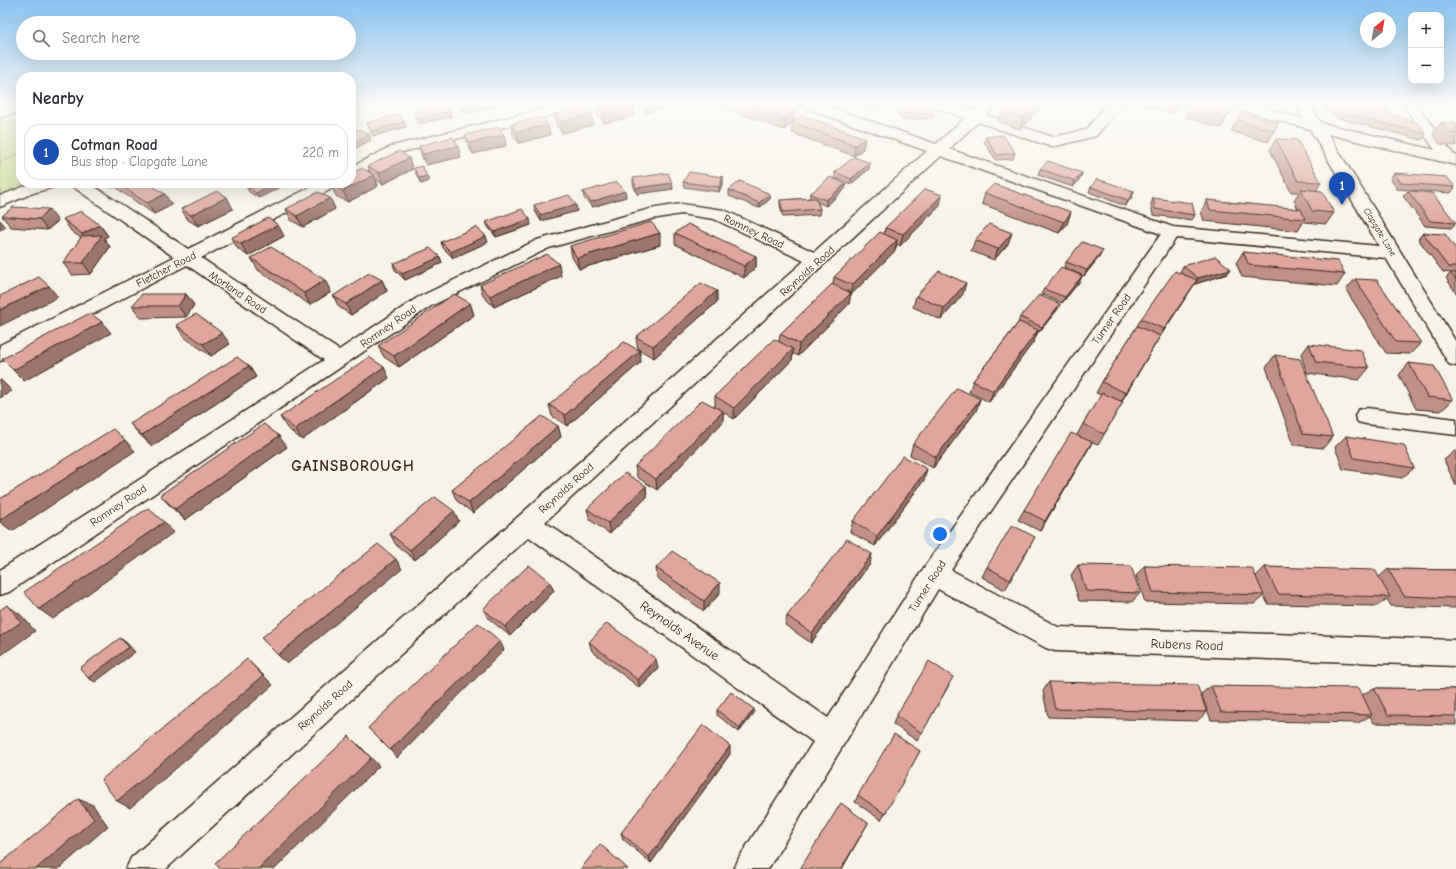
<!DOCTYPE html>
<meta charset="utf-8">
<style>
:root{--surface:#fff;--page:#f2f2f3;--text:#2b2b33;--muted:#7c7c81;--line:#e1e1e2;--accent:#d93025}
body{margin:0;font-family:"Comic Neue",sans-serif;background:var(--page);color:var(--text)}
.controls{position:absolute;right:12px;top:12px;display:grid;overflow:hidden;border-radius:8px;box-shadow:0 4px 16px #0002}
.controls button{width:36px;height:36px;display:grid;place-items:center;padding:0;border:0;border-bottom:1px solid var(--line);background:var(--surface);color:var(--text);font:20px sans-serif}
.compass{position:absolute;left:1360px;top:12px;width:36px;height:36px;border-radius:50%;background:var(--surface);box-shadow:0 4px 16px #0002;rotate:31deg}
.you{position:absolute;left:940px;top:534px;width:14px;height:14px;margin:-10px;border:3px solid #fff;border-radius:50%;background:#1a73e8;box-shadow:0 0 0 6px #1a73e833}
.badge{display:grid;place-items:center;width:26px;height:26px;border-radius:50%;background:var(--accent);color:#fff;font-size:13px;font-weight:700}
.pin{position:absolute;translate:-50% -33px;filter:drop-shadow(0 1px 2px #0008)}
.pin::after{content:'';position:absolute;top:21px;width:14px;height:12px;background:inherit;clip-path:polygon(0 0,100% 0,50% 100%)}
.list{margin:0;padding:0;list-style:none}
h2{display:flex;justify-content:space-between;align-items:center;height:52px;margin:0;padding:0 16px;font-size:17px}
h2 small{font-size:13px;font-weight:400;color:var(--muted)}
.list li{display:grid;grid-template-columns:26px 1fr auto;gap:12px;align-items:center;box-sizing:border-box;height:56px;margin:0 8px 8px;padding:0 8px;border:1px solid var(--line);border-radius:16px}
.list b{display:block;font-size:15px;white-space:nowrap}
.list p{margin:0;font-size:13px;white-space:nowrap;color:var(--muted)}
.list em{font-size:13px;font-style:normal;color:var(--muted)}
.icon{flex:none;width:22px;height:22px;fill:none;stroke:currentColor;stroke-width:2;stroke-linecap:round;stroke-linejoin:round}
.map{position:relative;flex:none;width:1456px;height:869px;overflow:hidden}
.search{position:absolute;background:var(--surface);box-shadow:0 4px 16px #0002;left:16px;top:16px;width:340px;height:44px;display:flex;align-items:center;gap:10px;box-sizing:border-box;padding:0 14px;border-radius:22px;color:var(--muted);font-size:15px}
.panel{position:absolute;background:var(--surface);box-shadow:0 4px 16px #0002;left:16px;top:72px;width:340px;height:116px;border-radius:16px}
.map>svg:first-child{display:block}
.green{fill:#c9dd92;stroke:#828458}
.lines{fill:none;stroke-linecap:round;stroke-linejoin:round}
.minor-casing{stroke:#3b2a1e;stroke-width:3}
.path{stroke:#3b2a1e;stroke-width:2;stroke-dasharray:0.5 2;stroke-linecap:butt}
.minor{fill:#f7f3e8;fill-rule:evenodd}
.wall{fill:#c18f86;stroke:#3b2a1e}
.shaded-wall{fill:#9d746d;stroke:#3b2a1e}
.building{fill:#e0a69c;stroke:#3b2a1e}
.labels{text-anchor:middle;stroke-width:3;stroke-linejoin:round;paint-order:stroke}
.far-street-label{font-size:9px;fill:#3b2a1e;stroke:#f7f3e8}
.street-label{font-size:11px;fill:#3b2a1e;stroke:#f7f3e8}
.near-street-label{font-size:13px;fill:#3b2a1e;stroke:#f7f3e8}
.district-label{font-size:15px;font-weight:bold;letter-spacing:1px;fill:#3b2a1e;stroke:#f7f3e8}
</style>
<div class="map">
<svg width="1456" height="869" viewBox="0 0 1456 869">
<rect width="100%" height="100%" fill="#f7f3e8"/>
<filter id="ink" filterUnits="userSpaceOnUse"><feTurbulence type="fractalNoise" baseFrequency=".025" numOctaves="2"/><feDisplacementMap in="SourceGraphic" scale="8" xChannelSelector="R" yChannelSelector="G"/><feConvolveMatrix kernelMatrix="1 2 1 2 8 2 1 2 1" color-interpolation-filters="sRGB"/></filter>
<g filter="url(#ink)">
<path class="green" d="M0,119L21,123V183H33L0,197Z"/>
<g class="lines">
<g class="minor-casing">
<g id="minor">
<path d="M15,105H21V112L0,117V109Z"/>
<path d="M559,105H584L582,108L402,152L357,176L351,178V167L392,146Z"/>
<path d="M803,105H824L936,144L965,118L936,108L934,105H956L973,111L979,105H995L986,115L1053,137L1086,130L1106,105H1121L1096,136L1052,147L978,122L949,149L1173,227L1379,246L1310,129L1233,108L1231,105H1255L1304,119L1296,105H1310L1321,123L1435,150L1403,105H1417L1454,155H1456V165L1328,134L1456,342V366L1449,364L1386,258L1176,238L951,570L1058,627L1456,640V666L1055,651L1046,648L938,589L768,869H734L739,858L813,742L529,537L166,869H126L131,858L519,516L804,261L714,219L681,214L652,219L549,248L431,306L9,592L0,595V570L324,360L187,265L7,359L0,361V345L174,257L72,186L70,183H89L188,249L319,183H339L337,186L201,258L339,350L417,298L537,240L650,209L681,204L724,210L814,252L927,151L805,108ZM941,156L1161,234L925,566L828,718L545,522Z"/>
<path d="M33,183H59L57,186L33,193L0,207V196Z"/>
<path d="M1366,408L1456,419V435L1366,424L1358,422L1355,416L1358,410Z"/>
</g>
</g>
<path class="path" d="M0,162L21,153"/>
<use href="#minor" class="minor"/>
</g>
<g class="wall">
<path d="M460,105H495V107L464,114Z"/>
<path d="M597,105H633L634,116L604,123L598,115Z"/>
<path d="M639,105H674V106L645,113Z"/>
<path d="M726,105H775L794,112L793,121L863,149L854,156L792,133V123L784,130L726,108Z"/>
<path d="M857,105H878L872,110Z"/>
<path d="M1043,105L1020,129L998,122L1001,111Z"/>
<path d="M1144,105H1178L1172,114Z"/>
<path d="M1323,105H1386L1388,114L1426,134L1422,140L1338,118L1326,110Z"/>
<path d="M898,106L934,112L933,118L902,120L897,112Z"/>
<path d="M1191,107L1231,110L1225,121L1221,128L1186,117Z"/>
<path d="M555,114H592L593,125L562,133L556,125Z"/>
<path d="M1237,120L1278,123L1268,142L1231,131Z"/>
<path d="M404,122L406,127L373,136L369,128L367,123Z"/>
<path d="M1441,123L1456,124V146L1440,144L1433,134Z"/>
<path d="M511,124L548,125L550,135L519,143L513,135Z"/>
<path d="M465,135H504L506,146L473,154L468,146Z"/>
<path d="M986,137L1015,153L1013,159L996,160L984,142Z"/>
<path d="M1276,139L1321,182L1316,191L1334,213L1326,224L1305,222L1304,221L1298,231L1204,221L1201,212L1207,200L1298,209L1294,200L1299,192H1291L1270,150Z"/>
<path d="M419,146L461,157L426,165L422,157Z"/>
<path d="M368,166L413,169L383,184L376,180L378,186L348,202L336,196L331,185L370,173Z"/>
<path d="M414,168L429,181L421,184L416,174Z"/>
<path d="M869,169L851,184L835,178V172Z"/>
<path d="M1040,169L1082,173L1080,179L1073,187L1038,175Z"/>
<path d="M1394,173L1455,187L1451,193L1397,189L1390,178Z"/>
<path d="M723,177V182L719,192L684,187L683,182Z"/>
<path d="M633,178L672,183L673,189L637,194L633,184Z"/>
<path d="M105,183H148L172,205L154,214L119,190L116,186L112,188Z"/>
<path d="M253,183L259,198L249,192L246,186Z"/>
<path d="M846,184L845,189L826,206L817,202L820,209L819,215L783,217L780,206V200L810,198V194Z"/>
<path d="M1091,187L1134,191L1132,197L1125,206L1089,192Z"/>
<path d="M729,190L770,194V199L759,208L729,196Z"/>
<path d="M625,191L626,197L592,207L584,198L583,192Z"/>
<path d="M1408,191L1456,223L1451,228L1425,226L1403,196Z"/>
<path d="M985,193L1071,212L1067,224L1059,233L982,204Z"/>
<path d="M330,198L335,209L303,227L291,220L286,209Z"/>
<path d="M1153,198L1195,215L1192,220L1153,215L1151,204Z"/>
<path d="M534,205L577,211L541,221L535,211Z"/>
<path d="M940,206L900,246L897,244L895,251L850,296L849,304L798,356L793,353L792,360L734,419L723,412V422L657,490L637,477L635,466L715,406V396L779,342L780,334L833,285L834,277L884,234L885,228Z"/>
<path d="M181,209H233L198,226L188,220Z"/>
<path d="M2,216L58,221L47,230L11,227Z"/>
<path d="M63,219L100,225L108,236L104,238L110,247L91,274L72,275L63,263L81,238L71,231Z"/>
<path d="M486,222L531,225L496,237L488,227Z"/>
<path d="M675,233L756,256V267L744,278L675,244Z"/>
<path d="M1423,233L1456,249V293L1446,278L1451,273L1443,272L1418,239Z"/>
<path d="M284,236L248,256L238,249L231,238Z"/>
<path d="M975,240L1008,244L994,260L971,251Z"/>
<path d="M441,242H488L453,258L443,248Z"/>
<path d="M660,245L579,269L572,257L570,246Z"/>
<path d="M1243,252L1345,274L1337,286L1242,277L1236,263Z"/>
<path d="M1100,256L1084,276L1064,267L1066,262Z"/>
<path d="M440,257L442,263L405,280L395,270L393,264Z"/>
<path d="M251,258L331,292L310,305L258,270Z"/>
<path d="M1183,266L1231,269L1227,274L1195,284L1190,291L1159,338L1121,402H1123L1098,445L1092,443L1040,531L1018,520L1024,510L1077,435L1083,424L1101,395L1096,393L1102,382L1137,326L1141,319L1184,275L1180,272Z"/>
<path d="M561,276L494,307L483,296L480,285Z"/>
<path d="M1082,276L1080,281L1062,303L1041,294L1044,289Z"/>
<path d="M1355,279L1421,343L1410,354L1386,353L1346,290Z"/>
<path d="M382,280L387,291L351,315L339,307L333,296Z"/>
<path d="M186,294L194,305L186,317L141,318L132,306Z"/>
<path d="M963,294L941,320L913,307L916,296Z"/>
<path d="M717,302L654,358L638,349L636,337Z"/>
<path d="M470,303L474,315L399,367L384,357L378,346Z"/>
<path d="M1058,309L1039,332H1038L1034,341L989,402L969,392L973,381L1018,323L1020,317Z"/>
<path d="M176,325L230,344L211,356L184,337Z"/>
<path d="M1309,344L1369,368L1359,380L1307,373L1301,355Z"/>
<path d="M1275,355L1333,437L1323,448L1294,445L1266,367Z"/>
<path d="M641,362L567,426L552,416L549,405Z"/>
<path d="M1409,363L1453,400L1441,411L1416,409L1399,375Z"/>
<path d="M249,366L256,377L152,446L140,435L130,424Z"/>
<path d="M389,378L302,440L287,428L280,417Z"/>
<path d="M980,399L976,411L933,468L910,455L913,444Z"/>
<path d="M558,426L561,437L473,513L457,501L452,490Z"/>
<path d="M1346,436L1414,468L1402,478L1343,469L1335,447Z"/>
<path d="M287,447L185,520L170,506L160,495Z"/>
<path d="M1456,450V486L1444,460Z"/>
<path d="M924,480L875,546L850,532L853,521Z"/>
<path d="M646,486L647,497L610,534L590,520L587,509Z"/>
<path d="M459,521L415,560L396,545L390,534Z"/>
<path d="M1035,537L1005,590L982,577L987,567Z"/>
<path d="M870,564L811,643L785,625L787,616Z"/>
<path d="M1078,565L1140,593L1132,602L1079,601L1071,575Z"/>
<path d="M1144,566L1256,576L1265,567L1379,577L1388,569L1456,570V608L1391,606L1387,599L1377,606L1268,604L1264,596L1254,604L1145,602L1136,576Z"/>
<path d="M656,568L720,593L704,611L657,578Z"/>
<path d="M554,591L510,636L488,618L483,609Z"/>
<path d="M589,642L658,668L640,688L592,651Z"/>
<path d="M1049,682L1207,712L1197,721L1048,717L1043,691Z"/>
<path d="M949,685L917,741L893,724L896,716Z"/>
<path d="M1211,686L1362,695L1374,688L1456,689V725L1374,723L1370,716L1358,723L1211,720L1201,694Z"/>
<path d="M717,710L754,713L739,732L717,715Z"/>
<path d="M920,751L881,820L855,802L858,795Z"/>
<path d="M730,754L651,863L623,839L621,833Z"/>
</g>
<g class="shaded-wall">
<path d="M477,105H495V107L464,114L463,108Z"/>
<path d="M632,105H633L634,116L604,123L603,112Z"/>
<path d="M645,105H674V106L645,113Z"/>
<path d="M872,105H878L872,110Z"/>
<path d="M1036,105H1043L1020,129L1023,118Z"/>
<path d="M1175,105H1178L1172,114Z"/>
<path d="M1231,110L1225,121L1221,128L1226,117Z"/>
<path d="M450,111L451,117L419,124L417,119Z"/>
<path d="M794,112L793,122H792V123L784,130V119Z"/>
<path d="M592,114L593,125L562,133L560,122Z"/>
<path d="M404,122L406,127L373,136L371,131Z"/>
<path d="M548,125L550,135L519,143L516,132Z"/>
<path d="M369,134L371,140L351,151V144Z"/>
<path d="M504,135L506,146L473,154L470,143Z"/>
<path d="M865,138L863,149L854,156L855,145Z"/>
<path d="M458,146L461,157L426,165L423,154Z"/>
<path d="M409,158L413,169L383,184L379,173Z"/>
<path d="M870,163L869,169L851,184V179Z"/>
<path d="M1082,173L1080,179L1073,187L1075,181Z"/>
<path d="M374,175L378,186L348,202L343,191Z"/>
<path d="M427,176L429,181L421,184L419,178Z"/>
<path d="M723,177V182L719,192V187Z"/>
<path d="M109,183H114L116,186L112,188Z"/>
<path d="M276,183H289L259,198L256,193Z"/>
<path d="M672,183L673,189L637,194L636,188Z"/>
<path d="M846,184L845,189L826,206V200Z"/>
<path d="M625,191L626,197L592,207L591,202Z"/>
<path d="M1134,191L1132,197L1125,206L1128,200Z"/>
<path d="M165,194L172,205L154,214L147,203Z"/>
<path d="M770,194V199L759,208V203Z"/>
<path d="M942,195L940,206L900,246L903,234Z"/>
<path d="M227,197L233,209L198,226L191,215Z"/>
<path d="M330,198L335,209L303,227L297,216Z"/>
<path d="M576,205L577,211L541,221L540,215Z"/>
<path d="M49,209L58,221L47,230L39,219Z"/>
<path d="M1071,212L1067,224L1059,233L1064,222Z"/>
<path d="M530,219L531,225L496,237L494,232Z"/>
<path d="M0,220L6,227L0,230Z"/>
<path d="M100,225L108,236L104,238L110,247L91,274L83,263L90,245L82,234Z"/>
<path d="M278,225L284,236L248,256L241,244Z"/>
<path d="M660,233V245L579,269L577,258Z"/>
<path d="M1012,233L1008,244L994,260L998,249Z"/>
<path d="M486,236L488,242L453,258L451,252Z"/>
<path d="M897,240L895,251L850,296L852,285Z"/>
<path d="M1103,250L1100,256L1084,276L1087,270Z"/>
<path d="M756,256V267L744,278V266Z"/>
<path d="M440,257L442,263L405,280L402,274Z"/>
<path d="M559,264L561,276L494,307L490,296Z"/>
<path d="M1231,269L1227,274L1195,284L1198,278Z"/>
<path d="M1082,276L1080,281L1062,303L1065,297Z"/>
<path d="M325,280L331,292L310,305L304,293Z"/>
<path d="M382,280L387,291L351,315L346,304Z"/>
<path d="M1197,280L1190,291L1159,338L1120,404L1164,329Z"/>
<path d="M966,283L963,294L941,320L944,308Z"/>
<path d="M49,286L58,297L0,326V310Z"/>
<path d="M717,291V302L654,358L653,346Z"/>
<path d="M851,293L849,304L798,356L799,344Z"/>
<path d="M186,294L194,305L186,317L178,306Z"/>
<path d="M470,303L474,315L399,367L394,356Z"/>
<path d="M1060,304L1058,309L1039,332L1042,327Z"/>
<path d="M102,322L111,333L24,381L13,370Z"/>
<path d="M1038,330L1034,341L989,402L993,391Z"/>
<path d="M222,333L230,344L211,356L203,344Z"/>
<path d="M793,349L792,360L734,419V408Z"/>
<path d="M640,351L641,362L567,426L565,415Z"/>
<path d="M249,366L256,377L152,446L142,435Z"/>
<path d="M384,367L389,378L302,440L295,429Z"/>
<path d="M0,380H1L12,391L0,398Z"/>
<path d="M980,399L976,411L933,468L936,457Z"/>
<path d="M723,411V422L657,490L656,479Z"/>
<path d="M558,426L561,437L473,513L469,503Z"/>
<path d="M279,436L287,447L185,520L175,509Z"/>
<path d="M125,440L135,451L12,531L0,522V520Z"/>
<path d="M1092,442L1086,453L1040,531L1045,521Z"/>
<path d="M927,469L924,480L875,546L877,536Z"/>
<path d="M646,486L647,497L610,534L608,523Z"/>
<path d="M454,511L459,521L415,560L410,550Z"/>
<path d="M164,522L174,532L53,619L39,609Z"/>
<path d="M872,554L870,564L811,643L812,633Z"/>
<path d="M396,559L402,569L287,664L278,655Z"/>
<path d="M550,582L554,591L510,636L505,627Z"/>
<path d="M720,583V593L704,611V601Z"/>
<path d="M7,605L21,615L35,631L0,656V637Z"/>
<path d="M120,638L127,643L135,652L95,682L88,678Z"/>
<path d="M500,641L504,650L397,758L390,750Z"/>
<path d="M247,659L273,685L130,808L117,801Z"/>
<path d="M656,659L658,668L640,688L638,680Z"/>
<path d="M754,709V713L739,732L740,728Z"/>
<path d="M358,744L379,766L275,869H258Z"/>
<path d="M730,746V754L651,863L649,857Z"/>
<path d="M78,799L93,805L108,826L59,869H36Z"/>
<path d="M868,823L842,869H841Z"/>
</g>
<g class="building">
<path d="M441,105H447L450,111L417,119L414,111Z"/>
<path d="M461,105H477L463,108Z"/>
<path d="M598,105H632L603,112Z"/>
<path d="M748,105H775L794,112L784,119Z"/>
<path d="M916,105H930L934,112L903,114L898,106Z"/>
<path d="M1007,105H1036L1023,118L1001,111Z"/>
<path d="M1192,105H1215L1231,110L1226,117L1191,107Z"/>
<path d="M1330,105H1386L1388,114L1418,123L1426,134L1342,113Z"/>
<path d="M586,107L592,114L560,122L555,114Z"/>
<path d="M1241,113L1278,123L1274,131L1237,120Z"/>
<path d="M399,114L404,122L371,131L367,123Z"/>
<path d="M802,115L865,138L855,145L792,122Z"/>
<path d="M543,117L548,125L516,132L511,124Z"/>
<path d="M1441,123L1456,124V134L1449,133Z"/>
<path d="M499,127L504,135L470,143L465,135Z"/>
<path d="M357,129L369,134L351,144V132Z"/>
<path d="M1003,135L1015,153L997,155L986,137Z"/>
<path d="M453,137L458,146L423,154L419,146Z"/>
<path d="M1276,139L1297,140L1321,182L1298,181Z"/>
<path d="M399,151L409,158L379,173L368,166Z"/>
<path d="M854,157L870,163L851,179L835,172Z"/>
<path d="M1048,161L1082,173L1075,181L1040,169Z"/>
<path d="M422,166L427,176L419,178L414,168Z"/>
<path d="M362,168L374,175L343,191L331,185L335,183H351V174Z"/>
<path d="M689,172L723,177L719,187L683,182Z"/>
<path d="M668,173L672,183L636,188L633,178Z"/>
<path d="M1394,173L1447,177L1455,187L1401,183Z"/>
<path d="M830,177L846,184L826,200L810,194Z"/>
<path d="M1097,179L1134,191L1128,200L1091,187Z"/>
<path d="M740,181L770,194L759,203L729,190Z"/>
<path d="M617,182L625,191L591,202L583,192Z"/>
<path d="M117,183H148L165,194L147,203Z"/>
<path d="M253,183H276L256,193L246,186Z"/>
<path d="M994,184L1071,212L1064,222L985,193Z"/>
<path d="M925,189L942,195L903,234L885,228Z"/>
<path d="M1301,189L1322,191L1334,213L1312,211Z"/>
<path d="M217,191L227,197L191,215L181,209Z"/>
<path d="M1408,191L1432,193L1456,223L1430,221Z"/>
<path d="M318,192L330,198L297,216L286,209Z"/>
<path d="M569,195L576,205L540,215L534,205Z"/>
<path d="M816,198L820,209L783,212L780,200Z"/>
<path d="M1153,198L1192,203L1195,215L1155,209Z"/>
<path d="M1207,200L1301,209L1305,219L1210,210Z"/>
<path d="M13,207L49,209L39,219L2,216Z"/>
<path d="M522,209L530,219L494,232L486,222Z"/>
<path d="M81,211L100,225L82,234L63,219Z"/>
<path d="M268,218L278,225L241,244L231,238Z"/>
<path d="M651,222L660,233L577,258L570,246Z"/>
<path d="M688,224L756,256L744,266L675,233Z"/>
<path d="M989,224L1012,233L998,249L975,240Z"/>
<path d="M476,227L486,236L451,252L441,242Z"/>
<path d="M880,232L897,240L852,285L834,277Z"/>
<path d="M1423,233L1445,234L1456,249V267H1448Z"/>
<path d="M102,235L83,263H63L82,236Z"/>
<path d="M1082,242L1103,250L1087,270L1066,262Z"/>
<path d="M271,247L325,280L304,293L251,258Z"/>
<path d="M430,248L440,257L402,274L393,264Z"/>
<path d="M1243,252L1338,261L1345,274L1249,265Z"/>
<path d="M547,254L559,264L490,296L480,285Z"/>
<path d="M1215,256L1231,269L1198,278L1183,266Z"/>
<path d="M1061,267L1082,276L1065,297L1044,289Z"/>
<path d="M939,271L966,283L944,308L916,296Z"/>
<path d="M1175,271L1197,280L1164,329L1141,319Z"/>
<path d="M369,273L382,280L346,304L333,296Z"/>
<path d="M1451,273H1456V280Z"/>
<path d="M39,277L49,286L0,310V296Z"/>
<path d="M1355,279L1377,280L1421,343L1396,342Z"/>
<path d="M701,283L717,291L653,346L636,337Z"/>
<path d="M832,284L851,293L799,344L780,334Z"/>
<path d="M142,294H186L178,306H132Z"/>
<path d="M454,294L470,303L394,356L378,346Z"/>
<path d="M1039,295L1060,304L1042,327L1020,317Z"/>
<path d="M90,313L102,322L13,370L2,359Z"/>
<path d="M196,314L222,333L203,344L176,325Z"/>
<path d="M1019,322L1038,330L993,391L973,381Z"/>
<path d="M1137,326L1160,336L1126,393L1102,382Z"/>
<path d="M774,339L793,349L734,408L715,396Z"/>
<path d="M624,342L640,351L565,415L549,405Z"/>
<path d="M1309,344L1361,350L1369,368L1316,362Z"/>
<path d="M1275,355L1300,359L1333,437L1303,434Z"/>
<path d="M237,357L249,366L142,435L130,424Z"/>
<path d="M369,357L384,367L295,429L280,417Z"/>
<path d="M1409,363L1434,366L1453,400L1427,397Z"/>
<path d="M957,388L980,399L936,457L913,444Z"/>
<path d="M1102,393L1123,402L1104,434L1083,424Z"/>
<path d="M702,400L723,411L656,479L635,466Z"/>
<path d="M542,416L558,426L469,503L452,490Z"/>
<path d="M264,424L279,436L175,509L160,495Z"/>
<path d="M113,429L125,440L0,520V499Z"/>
<path d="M1071,433L1092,442L1045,521L1024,510Z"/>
<path d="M1346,436L1404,445L1414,468L1354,458Z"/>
<path d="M903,456L927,469L877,536L853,521Z"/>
<path d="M625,473L646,486L608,523L587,509Z"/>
<path d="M435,497L454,511L410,550L390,534Z"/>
<path d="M148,508L164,522L39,609L24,592Z"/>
<path d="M1012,525L1035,537L1010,580L987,567Z"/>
<path d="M847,539L872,554L812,633L787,616Z"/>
<path d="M378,544L396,559L278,655L261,638Z"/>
<path d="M672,551L720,583L704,601L656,568Z"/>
<path d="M529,565L550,582L505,627L483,609Z"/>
<path d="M1078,565L1131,566L1140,593L1086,591Z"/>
<path d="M1144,566L1252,568L1264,595L1153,592Z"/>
<path d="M1265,567L1375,570L1390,597L1278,594Z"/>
<path d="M1388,569L1456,570V598L1404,596Z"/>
<path d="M7,605L21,622L0,637V610Z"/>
<path d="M478,623L500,641L390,750L368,728Z"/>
<path d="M607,623L656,659L638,680L589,642Z"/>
<path d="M120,638L129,647L88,678L80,668Z"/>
<path d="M247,659L263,676L117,801L101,780Z"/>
<path d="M929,661L953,677L922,733L896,716Z"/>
<path d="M1049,682L1197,685L1207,712L1055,709Z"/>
<path d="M1211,686L1359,688L1372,715L1221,712Z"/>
<path d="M1374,688L1456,689V716L1388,715Z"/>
<path d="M731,692L754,709L740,728L717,710Z"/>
<path d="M703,725L730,746L649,857L621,833Z"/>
<path d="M894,734L920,751L885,814L858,795Z"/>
<path d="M349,736L371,758L258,869H220L215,863Z"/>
<path d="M78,799L94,819L36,869H0V864Z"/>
<path d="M841,803L868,823L841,869H800Z"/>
<path d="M600,844L628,869H581Z"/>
</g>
</g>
<linearGradient id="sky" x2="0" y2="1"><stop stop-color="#88c3f0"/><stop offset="0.46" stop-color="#fbfaf5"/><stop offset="1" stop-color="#fbfaf5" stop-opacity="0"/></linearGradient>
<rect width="1456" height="227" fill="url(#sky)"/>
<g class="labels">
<g class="far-street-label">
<text transform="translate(1380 232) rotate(59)" y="3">Clapgate Lane</text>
</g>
<g class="street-label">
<text transform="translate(754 231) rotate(25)" y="4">Romney Road</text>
<text transform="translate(166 269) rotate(-27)" y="4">Fletcher Road</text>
<text transform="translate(807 271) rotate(-42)" y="4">Reynolds Road</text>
<text transform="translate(238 292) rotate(34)" y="4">Morland Road</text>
<text transform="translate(1111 319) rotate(-55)" y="4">Turner Road</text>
<text transform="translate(388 326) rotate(-35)" y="4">Romney Road</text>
<text transform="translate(566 488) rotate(-42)" y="4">Reynolds Road</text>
<text transform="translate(118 505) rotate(-34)" y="4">Romney Road</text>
<text transform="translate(927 586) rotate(-57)" y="4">Turner Road</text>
<text transform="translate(325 705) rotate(-42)" y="4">Reynolds Road</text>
</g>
<g class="near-street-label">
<text transform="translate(680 630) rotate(35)" y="5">Reynolds Avenue</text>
<text transform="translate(1187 644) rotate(2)" y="5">Rubens Road</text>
</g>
<g class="district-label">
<text x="353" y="471">GAINSBOROUGH</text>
</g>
</g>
</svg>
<div class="controls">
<button>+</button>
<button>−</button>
</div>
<svg class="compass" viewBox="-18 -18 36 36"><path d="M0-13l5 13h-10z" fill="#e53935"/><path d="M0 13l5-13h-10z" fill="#7c7c81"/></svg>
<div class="you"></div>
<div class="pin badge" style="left:1342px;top:205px;background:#1a4fb4">1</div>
<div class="search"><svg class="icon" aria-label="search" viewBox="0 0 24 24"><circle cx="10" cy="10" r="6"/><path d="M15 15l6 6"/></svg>Search here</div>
<section class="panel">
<h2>Nearby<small></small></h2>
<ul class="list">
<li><span class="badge" style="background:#1a4fb4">1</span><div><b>Cotman Road</b><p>Bus stop · Clapgate Lane</p></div><em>220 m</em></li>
</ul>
</section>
</div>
